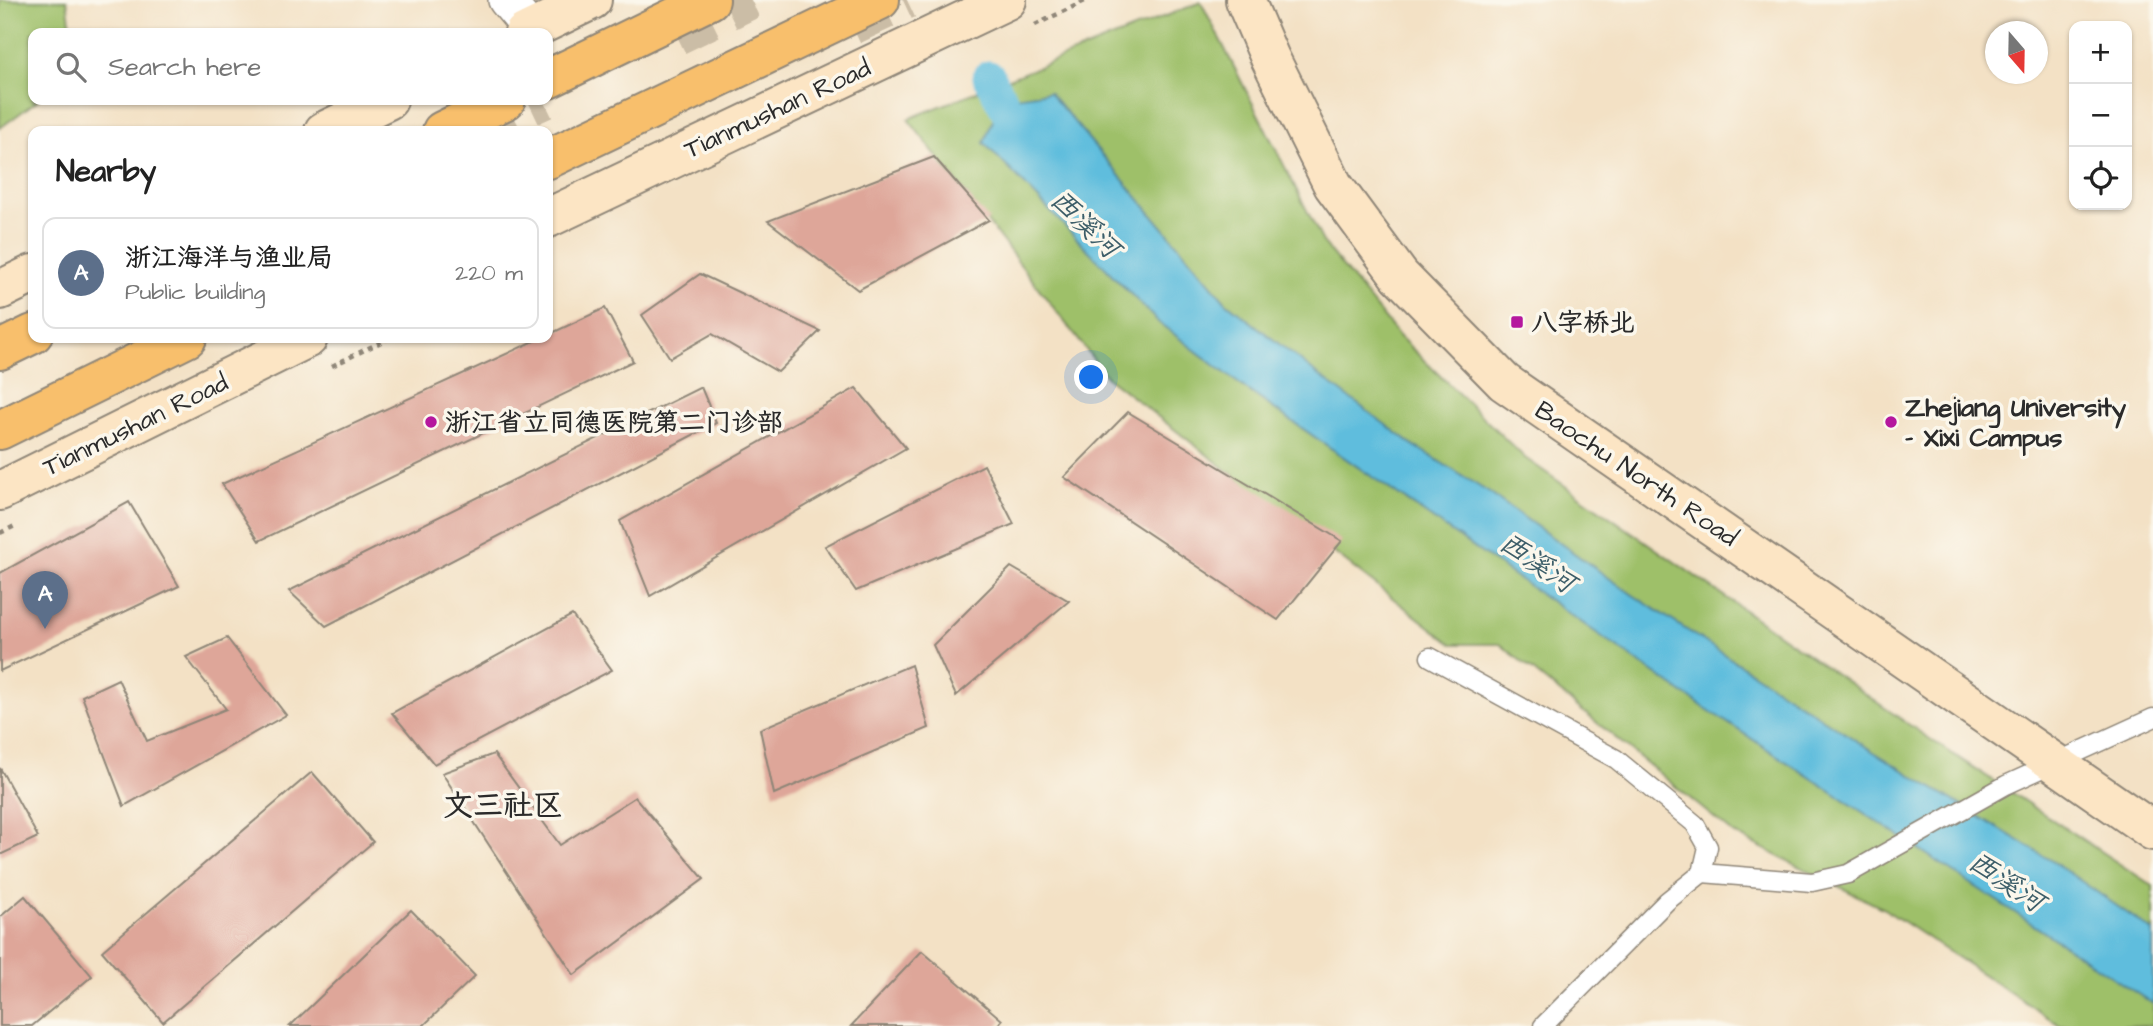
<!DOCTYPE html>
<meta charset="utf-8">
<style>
:root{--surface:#fff;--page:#f2f2f2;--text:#222;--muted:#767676;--line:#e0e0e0;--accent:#1a73e8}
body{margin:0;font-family:"Architects Daughter","LXGW WenKai TC",sans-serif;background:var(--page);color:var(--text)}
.controls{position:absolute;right:21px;top:21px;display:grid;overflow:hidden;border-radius:14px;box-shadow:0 2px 5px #0004}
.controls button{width:63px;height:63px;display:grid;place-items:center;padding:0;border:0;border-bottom:2px solid var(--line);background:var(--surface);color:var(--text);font:35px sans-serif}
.compass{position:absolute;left:1985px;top:21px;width:63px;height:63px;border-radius:50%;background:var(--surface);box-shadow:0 2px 5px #0004;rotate:160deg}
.you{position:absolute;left:1092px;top:378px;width:24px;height:24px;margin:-18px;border:5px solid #fff;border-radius:50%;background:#1a73e8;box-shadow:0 0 0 10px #1a73e833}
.badge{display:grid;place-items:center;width:46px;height:46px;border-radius:50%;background:var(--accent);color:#fff;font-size:23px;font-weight:700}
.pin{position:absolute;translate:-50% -58px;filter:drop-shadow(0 2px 4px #0008)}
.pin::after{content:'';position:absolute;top:37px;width:24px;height:21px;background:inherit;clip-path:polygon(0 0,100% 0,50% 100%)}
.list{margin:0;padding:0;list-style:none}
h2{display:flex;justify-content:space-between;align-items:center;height:91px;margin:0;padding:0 28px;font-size:30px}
h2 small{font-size:23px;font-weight:400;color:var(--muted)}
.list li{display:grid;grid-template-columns:46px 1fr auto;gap:21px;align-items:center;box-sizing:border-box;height:112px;margin:0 14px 14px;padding:0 14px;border:2px solid var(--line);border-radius:14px}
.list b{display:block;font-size:26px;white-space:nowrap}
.list p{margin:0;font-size:23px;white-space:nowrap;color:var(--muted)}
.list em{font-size:23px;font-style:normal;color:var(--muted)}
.icon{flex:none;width:38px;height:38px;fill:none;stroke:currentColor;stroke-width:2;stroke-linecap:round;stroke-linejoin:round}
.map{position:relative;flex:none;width:2153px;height:1026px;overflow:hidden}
.search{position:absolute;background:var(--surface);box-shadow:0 2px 5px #0004;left:28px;top:28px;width:525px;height:77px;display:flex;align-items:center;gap:18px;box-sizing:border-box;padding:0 24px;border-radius:14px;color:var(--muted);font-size:26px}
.panel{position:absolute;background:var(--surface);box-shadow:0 2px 5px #0004;left:28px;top:126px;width:525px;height:217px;border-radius:14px}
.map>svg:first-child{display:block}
.green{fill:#9ec069;stroke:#64764a;stroke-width:2}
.water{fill:#5fbddd;stroke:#457484;stroke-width:2}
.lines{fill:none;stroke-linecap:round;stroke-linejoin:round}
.canal{stroke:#5fbddd;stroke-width:33}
.building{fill:#dea699}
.highway-tunnel{stroke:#cbbda6;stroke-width:38;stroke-dasharray:38 19;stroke-linecap:butt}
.lane-casing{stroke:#8f8678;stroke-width:21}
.street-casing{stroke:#8f8678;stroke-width:38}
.secondary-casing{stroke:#8f8678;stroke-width:42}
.primary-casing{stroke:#8f8678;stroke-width:42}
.path{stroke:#8f8678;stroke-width:4.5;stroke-dasharray:5 5;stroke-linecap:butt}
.lane{stroke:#fff;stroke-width:18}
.street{stroke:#fff;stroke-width:35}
.secondary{stroke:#fce5c4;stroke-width:38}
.primary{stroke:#f8bf6c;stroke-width:38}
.poi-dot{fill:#b5179e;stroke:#fbf7ec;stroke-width:2.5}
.labels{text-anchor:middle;stroke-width:7;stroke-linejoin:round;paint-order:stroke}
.street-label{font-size:26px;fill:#2b2b2b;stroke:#fbf7ec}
.poi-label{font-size:26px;font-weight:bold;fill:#2b2b2b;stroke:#fbf7ec;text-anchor:start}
.water-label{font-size:28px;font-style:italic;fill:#3d5e69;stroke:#fbf7ec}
.quarter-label{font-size:30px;font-weight:bold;fill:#2b2b2b;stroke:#fbf7ec}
</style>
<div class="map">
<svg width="2153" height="1026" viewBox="0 0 2153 1026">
<rect width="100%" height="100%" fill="#fbf7ec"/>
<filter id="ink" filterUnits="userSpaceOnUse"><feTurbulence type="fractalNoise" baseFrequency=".0143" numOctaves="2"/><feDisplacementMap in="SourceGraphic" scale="14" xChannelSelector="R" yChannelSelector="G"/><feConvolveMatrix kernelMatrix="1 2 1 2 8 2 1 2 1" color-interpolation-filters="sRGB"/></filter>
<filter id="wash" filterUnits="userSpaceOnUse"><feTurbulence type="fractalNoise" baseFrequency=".00686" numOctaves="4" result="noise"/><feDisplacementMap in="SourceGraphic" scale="28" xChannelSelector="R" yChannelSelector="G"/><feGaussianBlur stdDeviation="1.57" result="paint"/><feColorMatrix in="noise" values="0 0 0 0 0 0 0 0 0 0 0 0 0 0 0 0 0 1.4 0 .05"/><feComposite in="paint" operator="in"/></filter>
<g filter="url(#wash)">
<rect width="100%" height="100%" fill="#f3e1c5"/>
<g class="green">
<path d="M0,0H67L70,21L68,33H33V100H38L0,128Z"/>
<path d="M1201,2L1324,244L1399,336L1525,458L1924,735L2153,886V1026H2061L1884,909L1734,834L1500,644H1452L1108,378L908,119Z"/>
</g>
<path class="water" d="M1049,92L1226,302L1312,370L1413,445L1488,492L1633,595L1874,752L2055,863L2153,931V1004L1690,698L1250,392L1158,322L984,143L1001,99Z"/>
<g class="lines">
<path class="canal" d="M989,77L1023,140"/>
</g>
<g id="blocks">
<g class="building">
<path d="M934,157L989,220L858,290L768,221Z"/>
<path d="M700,274L820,331L778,372L712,334L670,358L642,315Z"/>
<path d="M605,308L633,361L259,541L222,484L541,338H548V335Z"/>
<path d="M701,387L716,423L326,626L289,591Z"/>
<path d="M856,388L906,448L650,596L620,521Z"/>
<path d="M1128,412L1342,541L1278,620L1064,477Z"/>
<path d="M984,465L1014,524L856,591L825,546Z"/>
<path d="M129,502L179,586L0,671V573Z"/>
<path d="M1011,567L1069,601L956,696L933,645Z"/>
<path d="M572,615L612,670L434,764L392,713Z"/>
<path d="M227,638L286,715L124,806L82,696L118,679L147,741L226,709L186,657Z"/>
<path d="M911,665L929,728L774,794L760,729Z"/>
<path d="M494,754L560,845L635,797L704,879L574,975L442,773Z"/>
<path d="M0,768L38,837L0,855Z"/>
<path d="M312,772L373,842L163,1022L102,951Z"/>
<path d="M25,896L92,976L32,1026H0V917Z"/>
<path d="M411,910L475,976L423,1026H290Z"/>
<path d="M922,951L1002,1020L997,1026H851Z"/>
</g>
</g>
</g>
<g filter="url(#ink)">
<use href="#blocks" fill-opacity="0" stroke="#8f8678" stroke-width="2"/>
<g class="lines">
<g class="highway-tunnel">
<path d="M852,26L907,0"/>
<path d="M677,36L751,0"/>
<path d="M479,131L544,100"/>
</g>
<g class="lane-casing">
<g id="lane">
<path d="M1430,657L1616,759L1695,824L1708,847L1702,873L1667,901L1543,1026"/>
<path d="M1702,873L1812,882L1848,874L2006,785L2153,718"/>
</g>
</g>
<g class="street-casing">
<path id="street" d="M506,0L531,30"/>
</g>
<g class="secondary-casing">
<g id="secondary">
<path d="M1245,0L1270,58L1333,185L1400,276L1504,382L2153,831"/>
<path d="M524,33L592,0"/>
<path d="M324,131L388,100"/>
<path d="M548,218L1007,0"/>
<path d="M0,290L33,274"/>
<path d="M0,491L308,338"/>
</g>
</g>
<g class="primary-casing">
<g id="primary">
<path d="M548,79L710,0"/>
<path d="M442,131L506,100"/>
<path d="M548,159L880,0"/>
<path d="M0,350L33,334"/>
<path d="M0,430L187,338"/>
</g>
</g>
<g class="path">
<path d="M1035,25L1087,0"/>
<path d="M332,366L389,338"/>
<path d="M0,533L15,526"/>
</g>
<use href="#lane" class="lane"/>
<use href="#street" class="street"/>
<use href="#secondary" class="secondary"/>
<use href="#primary" class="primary"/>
</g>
</g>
<g class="poi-dot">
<rect x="1510" y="315" width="14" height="14" rx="3.5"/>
<circle cx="431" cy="422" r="7"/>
<circle cx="1891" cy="422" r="7"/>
</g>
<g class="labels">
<g class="street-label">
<text transform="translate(777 108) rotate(-25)" y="9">Tianmushan Road</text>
<text transform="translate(135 424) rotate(-26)" y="9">Tianmushan Road</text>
<text transform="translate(1637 473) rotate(34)" y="9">Baochu North Road</text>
</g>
<g class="poi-label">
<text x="1531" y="331">八字桥北</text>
<text x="1905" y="416">Zhejiang University<tspan x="1905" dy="30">- Xixi Campus</tspan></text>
<text x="445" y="431">浙江省立同德医院第二门诊部</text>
</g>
<g class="water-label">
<text transform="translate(1086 223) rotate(44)" y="10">西溪河</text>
<text transform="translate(1538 562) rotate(34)" y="10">西溪河</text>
<text transform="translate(2007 881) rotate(34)" y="10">西溪河</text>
</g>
<g class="quarter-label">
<text x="503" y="815">文三社区</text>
</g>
</g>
</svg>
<div class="controls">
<button>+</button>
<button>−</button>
<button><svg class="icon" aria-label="locate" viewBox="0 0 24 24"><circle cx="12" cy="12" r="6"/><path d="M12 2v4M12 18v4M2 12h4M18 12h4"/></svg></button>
</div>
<svg class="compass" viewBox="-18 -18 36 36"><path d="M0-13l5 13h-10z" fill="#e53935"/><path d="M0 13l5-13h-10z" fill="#767676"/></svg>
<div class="you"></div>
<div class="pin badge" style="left:45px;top:629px;background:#5c6f8a">A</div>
<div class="search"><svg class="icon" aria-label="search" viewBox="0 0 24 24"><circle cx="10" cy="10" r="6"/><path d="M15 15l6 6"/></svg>Search here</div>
<section class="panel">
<h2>Nearby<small></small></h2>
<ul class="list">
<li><span class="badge" style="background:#5c6f8a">A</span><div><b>浙江海洋与渔业局</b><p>Public building</p></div><em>220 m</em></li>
</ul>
</section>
</div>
